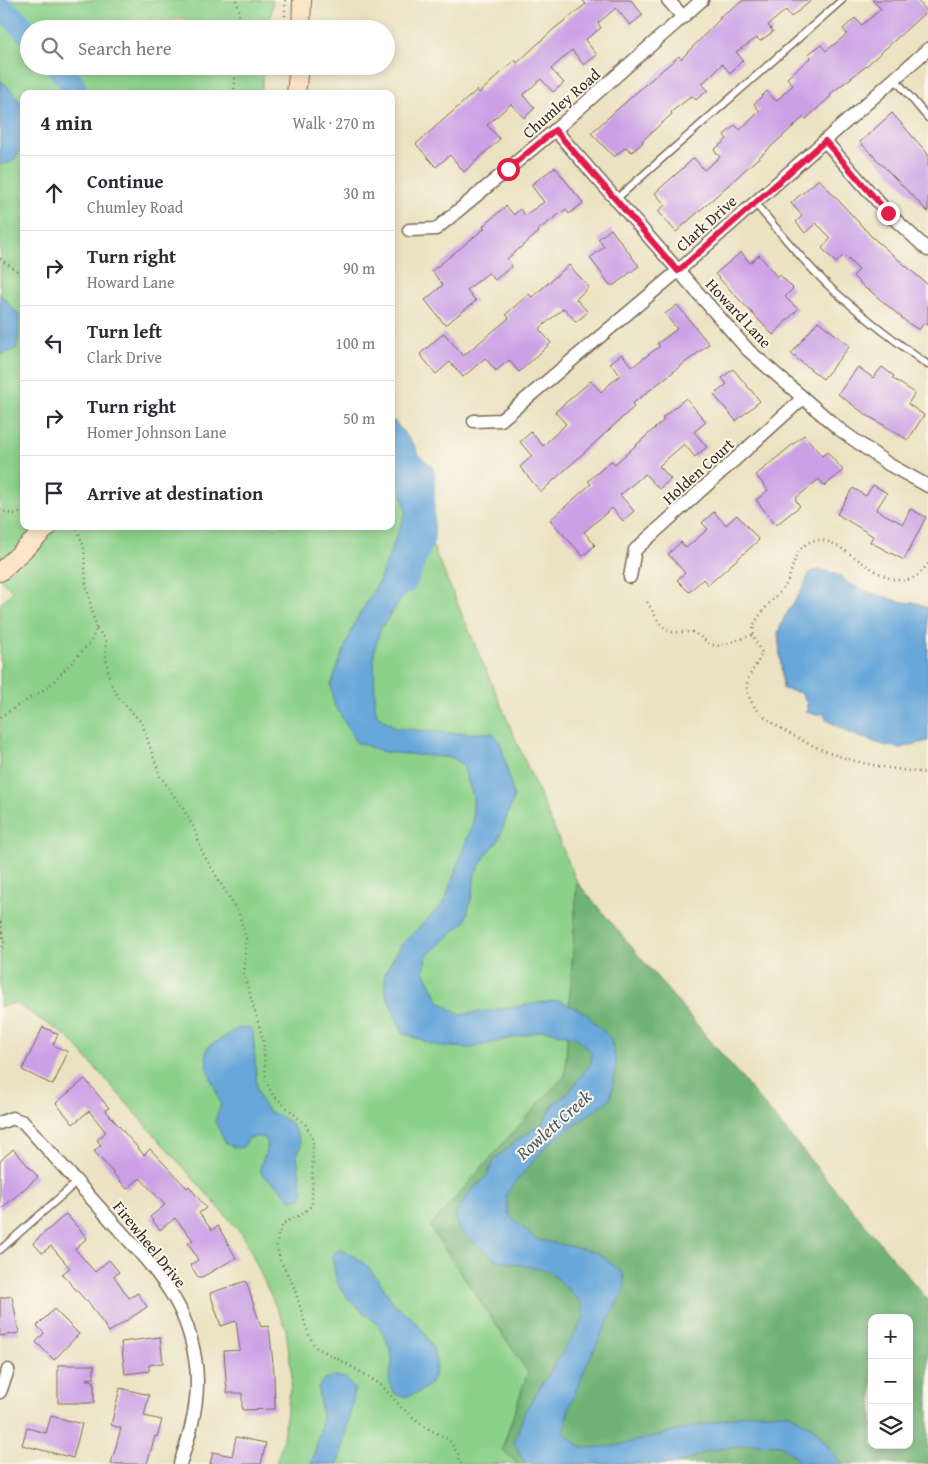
<!DOCTYPE html>
<meta charset="utf-8">
<style>
:root{--surface:#fff;--page:#f2f2f3;--text:#2b2b33;--muted:#7c7c81;--line:#e1e1e2}
body{margin:0;font-family:"Gentium Book Plus",serif;background:var(--page);color:var(--text)}
.controls{position:absolute;right:15px;bottom:15px;display:grid;overflow:hidden;border-radius:10px;box-shadow:0 2px 8px #0003}
.controls button{width:45px;height:45px;display:grid;place-items:center;padding:0;border:0;border-bottom:1px solid var(--line);background:var(--surface);color:var(--text);font:25px sans-serif}
.stop{position:absolute;width:15px;height:15px;margin:-11px;border:4px solid #e11d48;border-radius:50%;background:#fff}
.stop.end{background:#e11d48;border-color:#fff;box-shadow:0 1px 5px #0008}
.list{margin:0;padding:0;list-style:none}
h2{display:flex;justify-content:space-between;align-items:center;height:65px;margin:0;padding:0 20px;font-size:21px}
h2 small{font-size:16px;font-weight:400;color:var(--muted)}
.list li{display:grid;grid-template-columns:32px 1fr auto;gap:15px;align-items:center;box-sizing:border-box;height:75px;padding:0 20px;border-top:1px solid var(--line)}
.list b{display:block;font-size:19px;white-space:nowrap}
.list p{margin:0;font-size:16px;white-space:nowrap;color:var(--muted)}
.list em{font-size:16px;font-style:normal;color:var(--muted)}
.icon{flex:none;width:28px;height:28px;fill:none;stroke:currentColor;stroke-width:2;stroke-linecap:round;stroke-linejoin:round}
.map{position:relative;flex:none;width:928px;height:1464px;overflow:hidden}
.search{position:absolute;background:var(--surface);box-shadow:0 2px 8px #0003;left:20px;top:20px;width:375px;height:55px;display:flex;align-items:center;gap:12px;box-sizing:border-box;padding:0 18px;border-radius:28px;color:var(--muted);font-size:19px}
.panel{position:absolute;background:var(--surface);box-shadow:0 2px 8px #0003;left:20px;top:90px;width:375px;height:440px;border-radius:10px}
.map>svg:first-child{display:block}
.green{fill:#8cd18a;stroke:#647e54}
.forest{fill:#71b376;stroke:#566e4a;fill-rule:evenodd}
.sand{fill:#eeda9e;stroke:#94825e}
.water{fill:#67a7da;stroke:#51687c}
.lines{fill:none;stroke-linecap:round;stroke-linejoin:round}
.river{stroke:#67a7da;stroke-width:24}
.building{fill:#cca0e6}
.lane-casing{stroke:#796a57;stroke-width:9}
.street-casing{stroke:#796a57;stroke-width:15}
.secondary-casing{stroke:#796a57;stroke-width:20}
.path{stroke:#796a57;stroke-width:2.5;stroke-dasharray:1 4;stroke-linecap:butt}
.lane{stroke:#fff;stroke-width:6}
.street{stroke:#fff;stroke-width:12}
.secondary{stroke:#fee5c5;stroke-width:18}
.route{stroke:#e11d48;stroke-width:6}
.labels{text-anchor:middle;stroke-width:4;stroke-linejoin:round;paint-order:stroke}
.street-label{font-size:16px;fill:#3b2a1e;stroke:#fbf7ec}
.water-label{font-size:18px;font-style:italic;fill:#4a5660;stroke:#fbf7ec}
</style>
<div class="map">
<svg width="928" height="1464" viewBox="0 0 928 1464">
<rect width="100%" height="100%" fill="#fbf7ec"/>
<filter id="ink" filterUnits="userSpaceOnUse"><feTurbulence type="fractalNoise" baseFrequency=".02" numOctaves="2"/><feDisplacementMap in="SourceGraphic" scale="10" xChannelSelector="R" yChannelSelector="G"/><feConvolveMatrix kernelMatrix="1 2 1 2 8 2 1 2 1" color-interpolation-filters="sRGB"/></filter>
<filter id="wash" filterUnits="userSpaceOnUse"><feTurbulence type="fractalNoise" baseFrequency=".0096" numOctaves="4" result="noise"/><feDisplacementMap in="SourceGraphic" scale="20" xChannelSelector="R" yChannelSelector="G"/><feGaussianBlur stdDeviation="1.12" result="paint"/><feColorMatrix in="noise" values="0 0 0 0 0 0 0 0 0 0 0 0 0 0 0 0 0 1.4 0 .05"/><feComposite in="paint" operator="in"/></filter>
<g filter="url(#wash)">
<rect width="100%" height="100%" fill="#ebe2c1"/>
<path class="green" d="M0,0H273L269,29H29V66H264L261,94H24V526H391V449L577,882L565,1076L523,1121L430,1227L528,1372L502,1449L518,1464H276L282,1444L292,1377L286,1329L243,1235L68,1037L15,1003L0,1007V604L13,591L0,579Z"/>
<path class="forest" d="M577,882L928,1300V1464H518L502,1450L528,1372L430,1227L523,1121L565,1076ZM872,1318H909V1445H872Z"/>
<path class="sand" d="M150,18H155L166,25L176,19L184,18L189,24V29H148Z"/>
<g class="water">
<path d="M0,80L15,93L24,113L22,147L13,162L0,165Z"/>
<path d="M0,294L19,315V333L16,349L0,355Z"/>
<path d="M391,421H394L415,446L428,477L429,503L407,591L381,628L374,651L375,705L377,715L396,728L444,733H493L500,741L514,797L498,841L487,854L475,873L473,891L465,922L426,956L424,971L439,1001L460,1015L558,1000L584,1012L611,1039L616,1062L611,1098L546,1146L506,1194L509,1215L535,1239L596,1252L623,1273L625,1287L588,1362L569,1408L564,1433L582,1448L615,1446L751,1413H788L814,1428L842,1464H800L797,1459L781,1445L749,1444L707,1451L677,1464H525L514,1442L525,1411L585,1317L581,1303L570,1291L549,1271L496,1260L458,1229L456,1213L469,1193L486,1177L495,1159L517,1140L543,1123L554,1104L568,1093L591,1063V1052L577,1038L544,1030L472,1048L437,1046L403,1033L385,992V972L402,944L444,903L473,822V797L463,766L453,758L384,752L356,742L334,704L331,685L338,665L355,622L378,583L406,512L401,488L391,475Z"/>
<path d="M819,570L828,571L841,577L849,584L872,593L901,602L917,603L928,608V741L900,748L886,746L849,733L827,720L823,713L816,715L807,712V703L801,693L783,689L778,633L784,618L804,586L810,572Z"/>
<path d="M248,1027L253,1031L257,1088L260,1099L268,1111L290,1122L298,1136L301,1145L297,1156L303,1193L301,1198C297,1199 293,1201 290,1199C285,1196 283,1190 279,1187C274,1182 263,1178 261,1172C257,1161 284,1131 249,1138L243,1147L237,1148L226,1144L215,1121L221,1104L207,1068L206,1054L208,1047L237,1029Z"/>
<path d="M340,1250C367,1257 378,1281 393,1302C398,1309 407,1313 413,1319C422,1328 436,1349 436,1362C436,1369 434,1379 430,1384C423,1392 400,1403 393,1391C386,1379 391,1374 392,1362C392,1352 387,1341 383,1333C373,1315 351,1306 341,1289C335,1280 334,1266 332,1256L334,1252Z"/>
<path d="M333,1376L346,1378L354,1389V1397L338,1464H311L320,1432L322,1418L318,1388L323,1380Z"/>
</g>
<g class="lines">
<g class="river">
<path d="M0,7L16,20L29,34"/>
<path d="M57,66L72,83L77,94"/>
<path d="M391,446L423,474V537L405,582"/>
</g>
</g>
<g id="blocks">
<g class="building">
<path d="M582,0H631L643,15L630,25L616,8L598,23L601,28L585,40L597,55L584,65L572,50L551,69L564,83L553,92L541,79L523,95L535,108L524,118L511,104L487,125L500,139L464,172L450,155L436,167L416,144L477,90L479,93L515,60L517,63L555,28L586,4Z"/>
<path d="M744,0H812L791,17L786,10L768,25L773,32L760,41L757,38L736,52L743,60L730,73L722,64L702,84L708,90L696,100L692,96L671,112L672,114L642,141L643,142L632,152L626,147L614,157L591,133L646,84L679,56L681,59L720,19L719,17Z"/>
<path d="M872,0H917L927,11L864,68L830,94L831,96L806,119L804,117L676,232L658,211L665,205L655,193L694,158L704,170L720,157L714,150L727,139L724,135L735,125L740,130L760,111L754,104L767,91L776,101L793,85L787,78L811,57L808,54L821,45L826,51L847,34L843,29L855,18L862,25L881,9Z"/>
<path d="M892,113L928,154V212L860,142Z"/>
<path d="M555,167L583,203L569,214L566,209L538,230L539,232L507,259L512,266L495,280L488,273L467,290L476,301L445,325L425,300L443,285L432,271L485,228L483,226L506,206L514,215L520,209L525,215L544,202L531,185Z"/>
<path d="M819,179L871,236L928,285V326L924,323L919,330L908,323L868,289L867,290L853,276L859,270L844,255L836,263L822,248L831,238L816,223L805,233L796,222L802,216L791,203Z"/>
<path d="M611,229L639,266L614,285H610L590,258L604,247L598,239Z"/>
<path d="M741,252L750,263L759,255L777,277L780,275L793,288L785,297L798,309L773,335L715,274Z"/>
<path d="M569,265L589,287L576,299L588,312L576,322L564,308L539,329L551,343L519,372L509,360L496,371L485,358L463,377L450,362L436,374L420,354L444,333L463,356L509,318L506,314L529,294L532,297Z"/>
<path d="M677,305L709,344L632,404L634,407L541,492L520,467L532,456L520,442L531,432L543,446L566,424L555,412L591,381L601,392L620,375L610,363L622,354L632,367L660,346L657,344L677,329L665,314Z"/>
<path d="M818,321L850,346L823,379L791,354Z"/>
<path d="M858,367L873,378L882,367L894,376L892,378L915,393L908,404L924,415L908,440L865,414L838,394Z"/>
<path d="M733,369L760,401L736,421L714,395L727,384L722,378Z"/>
<path d="M686,398L706,422L694,432L707,447L695,457L684,444L659,466L671,479L659,489L645,474L620,495L634,511L623,521L612,508L584,532L595,545L583,556L550,520L591,484L588,481L611,461L615,464L664,420L662,418Z"/>
<path d="M804,435L822,456L827,452L843,470L825,486L819,479L795,499L800,506L776,525L756,500L768,490L756,475Z"/>
<path d="M873,485L887,493L876,510L903,524L910,509L926,517L904,560L870,542L873,536L837,514L853,488L866,496Z"/>
<path d="M714,512L726,525L737,515L759,540L708,585L703,579L689,592L677,580L685,573L668,554L681,542L686,548L708,529L702,523Z"/>
<path d="M43,1027L58,1034L53,1045L68,1052L53,1085L22,1070Z"/>
<path d="M85,1079L109,1108L105,1110L144,1155L150,1149L187,1188L189,1186L206,1208L199,1213L212,1230L218,1226L236,1258L202,1277H198L190,1265L198,1260L188,1243L193,1240L175,1218L160,1230L150,1217L165,1205L140,1178L127,1189L94,1151L101,1145L97,1140L106,1132L89,1111L73,1124L56,1103Z"/>
<path d="M13,1149L38,1177L0,1210V1161Z"/>
<path d="M66,1214L87,1238L75,1249L95,1272L109,1260L119,1272L114,1276L129,1298L138,1293L147,1307L109,1332L87,1300L86,1301L62,1274L70,1268L51,1246L42,1253L33,1243Z"/>
<path d="M246,1281L261,1327L269,1326L274,1373L275,1409L242,1410V1393H227L224,1351L240,1350L236,1321L221,1326L210,1293Z"/>
<path d="M12,1296L19,1333L0,1336V1298Z"/>
<path d="M54,1309L79,1334L54,1360L36,1342L44,1333L37,1326Z"/>
<path d="M160,1337L163,1363L149,1365V1371L125,1374L121,1342Z"/>
<path d="M58,1365H94V1378L86,1379L94,1381V1403H58Z"/>
<path d="M120,1388L149,1395L144,1416L162,1420L157,1437L155,1436L147,1464H111L121,1428L111,1425Z"/>
<path d="M51,1416L82,1424L73,1458L22,1445L27,1428L46,1433Z"/>
<path d="M236,1437L266,1443L261,1464H210L213,1452L232,1456Z"/>
</g>
</g>
</g>
<g filter="url(#ink)">
<use href="#blocks" fill-opacity="0" stroke="#796a57" stroke-width="1"/>
<g class="lines">
<g class="lane-casing">
<g id="lane">
<path d="M895,79L928,118"/>
<path d="M615,200L842,0"/>
<path d="M754,202C779,231 803,262 831,288C862,316 895,341 928,365"/>
<path d="M0,1250L77,1182"/>
</g>
</g>
<g class="street-casing">
<g id="street">
<path d="M668,0L683,17"/>
<path d="M555,130L748,350L839,429L888,464L928,486"/>
<path d="M825,141L888,213L928,250"/>
<path d="M409,230L436,229L555,130L702,0"/>
<path d="M474,421L501,420L678,271L928,49"/>
<path d="M630,577L635,550L803,398"/>
<path d="M0,1123L12,1118L23,1122C54,1156 84,1190 114,1224C135,1247 158,1271 174,1298C188,1322 197,1354 197,1382C197,1411 189,1437 180,1464"/>
<path d="M0,1392L8,1370"/>
</g>
</g>
<g class="secondary-casing">
<g id="secondary">
<path d="M301,29L302,0"/>
<path d="M296,94L299,66"/>
<path d="M0,572L49,526"/>
</g>
</g>
<g class="path">
<path d="M236,0L239,10L240,29"/>
<path d="M285,0V25"/>
<path d="M234,94L236,66"/>
<path d="M0,259L16,270L24,278"/>
<path d="M0,509C8,514 15,516 24,511"/>
<path d="M73,526L78,531L84,547L86,584L96,628"/>
<path d="M928,564C924,568 920,575 915,577C878,596 834,520 805,545C792,555 793,573 785,586C780,593 773,599 767,606C751,626 748,630 762,653C758,665 746,675 747,687C748,705 763,716 776,725C826,758 870,767 928,773"/>
<path d="M647,602L661,625L667,630L672,632H693L712,645L720,646L752,635"/>
<path d="M0,717L48,687L91,642L96,628L106,639V659L110,682L119,698L142,723L160,776L184,810L194,828L202,852L239,914L246,939L244,975L263,1039L266,1081L273,1095L306,1125L313,1140L312,1205L302,1214L284,1223L278,1235L277,1246L280,1260L293,1284L308,1333L315,1347L342,1361L380,1384L402,1408L425,1427L449,1440L458,1454L461,1464"/>
<path d="M0,922L4,942L0,951"/>
</g>
<use href="#lane" class="lane"/>
<use href="#street" class="street"/>
<use href="#secondary" class="secondary"/>
</g>
</g>
<g class="lines" filter="url(#ink)">
<path class="route" d="M508,169L555,130L678,271L825,141L888,213"/>
</g>
<g class="labels">
<g class="street-label">
<text transform="translate(561 103) rotate(-41)" y="6">Chumley Road</text>
<text transform="translate(706 223) rotate(-42)" y="6">Clark Drive</text>
<text transform="translate(739 313) rotate(47)" y="6">Howard Lane</text>
<text transform="translate(698 471) rotate(-42)" y="6">Holden Court</text>
<text transform="translate(150 1244) rotate(51)" y="6">Firewheel Drive</text>
</g>
<g class="water-label">
<text transform="translate(554 1125) rotate(-42)" y="6">Rowlett Creek</text>
</g>
</g>
</svg>
<div class="controls">
<button>+</button>
<button>−</button>
<button><svg class="icon" aria-label="layers" viewBox="0 0 24 24"><path d="M12 4l9 5-9 5-9-5zM3 14l9 5 9-5"/></svg></button>
</div>
<div class="stop" style="left:508px;top:169px"></div>
<div class="stop end" style="left:888px;top:213px"></div>
<div class="search"><svg class="icon" aria-label="search" viewBox="0 0 24 24"><circle cx="10" cy="10" r="6"/><path d="M15 15l6 6"/></svg>Search here</div>
<section class="panel">
<h2>4 min<small>Walk · 270 m</small></h2>
<ul class="list">
<li><svg class="icon" aria-label="ahead" viewBox="0 0 24 24"><path d="M12 20V5M6 11l6-6 6 6"/></svg><div><b>Continue</b><p>Chumley Road</p></div><em>30 m</em></li>
<li><svg class="icon" aria-label="right" viewBox="0 0 24 24"><path d="M7 20v-9h11M14 6l5 5-5 5"/></svg><div><b>Turn right</b><p>Howard Lane</p></div><em>90 m</em></li>
<li><svg class="icon" aria-label="left" viewBox="0 0 24 24"><path d="M17 20v-9H6M10 6l-5 5 5 5"/></svg><div><b>Turn left</b><p>Clark Drive</p></div><em>100 m</em></li>
<li><svg class="icon" aria-label="right" viewBox="0 0 24 24"><path d="M7 20v-9h11M14 6l5 5-5 5"/></svg><div><b>Turn right</b><p>Homer Johnson Lane</p></div><em>50 m</em></li>
<li><svg class="icon" aria-label="arrive" viewBox="0 0 24 24"><path d="M6 21V4h12l-3 4 3 4H6"/></svg><div><b>Arrive at destination</b></div></li>
</ul>
</section>
</div>
